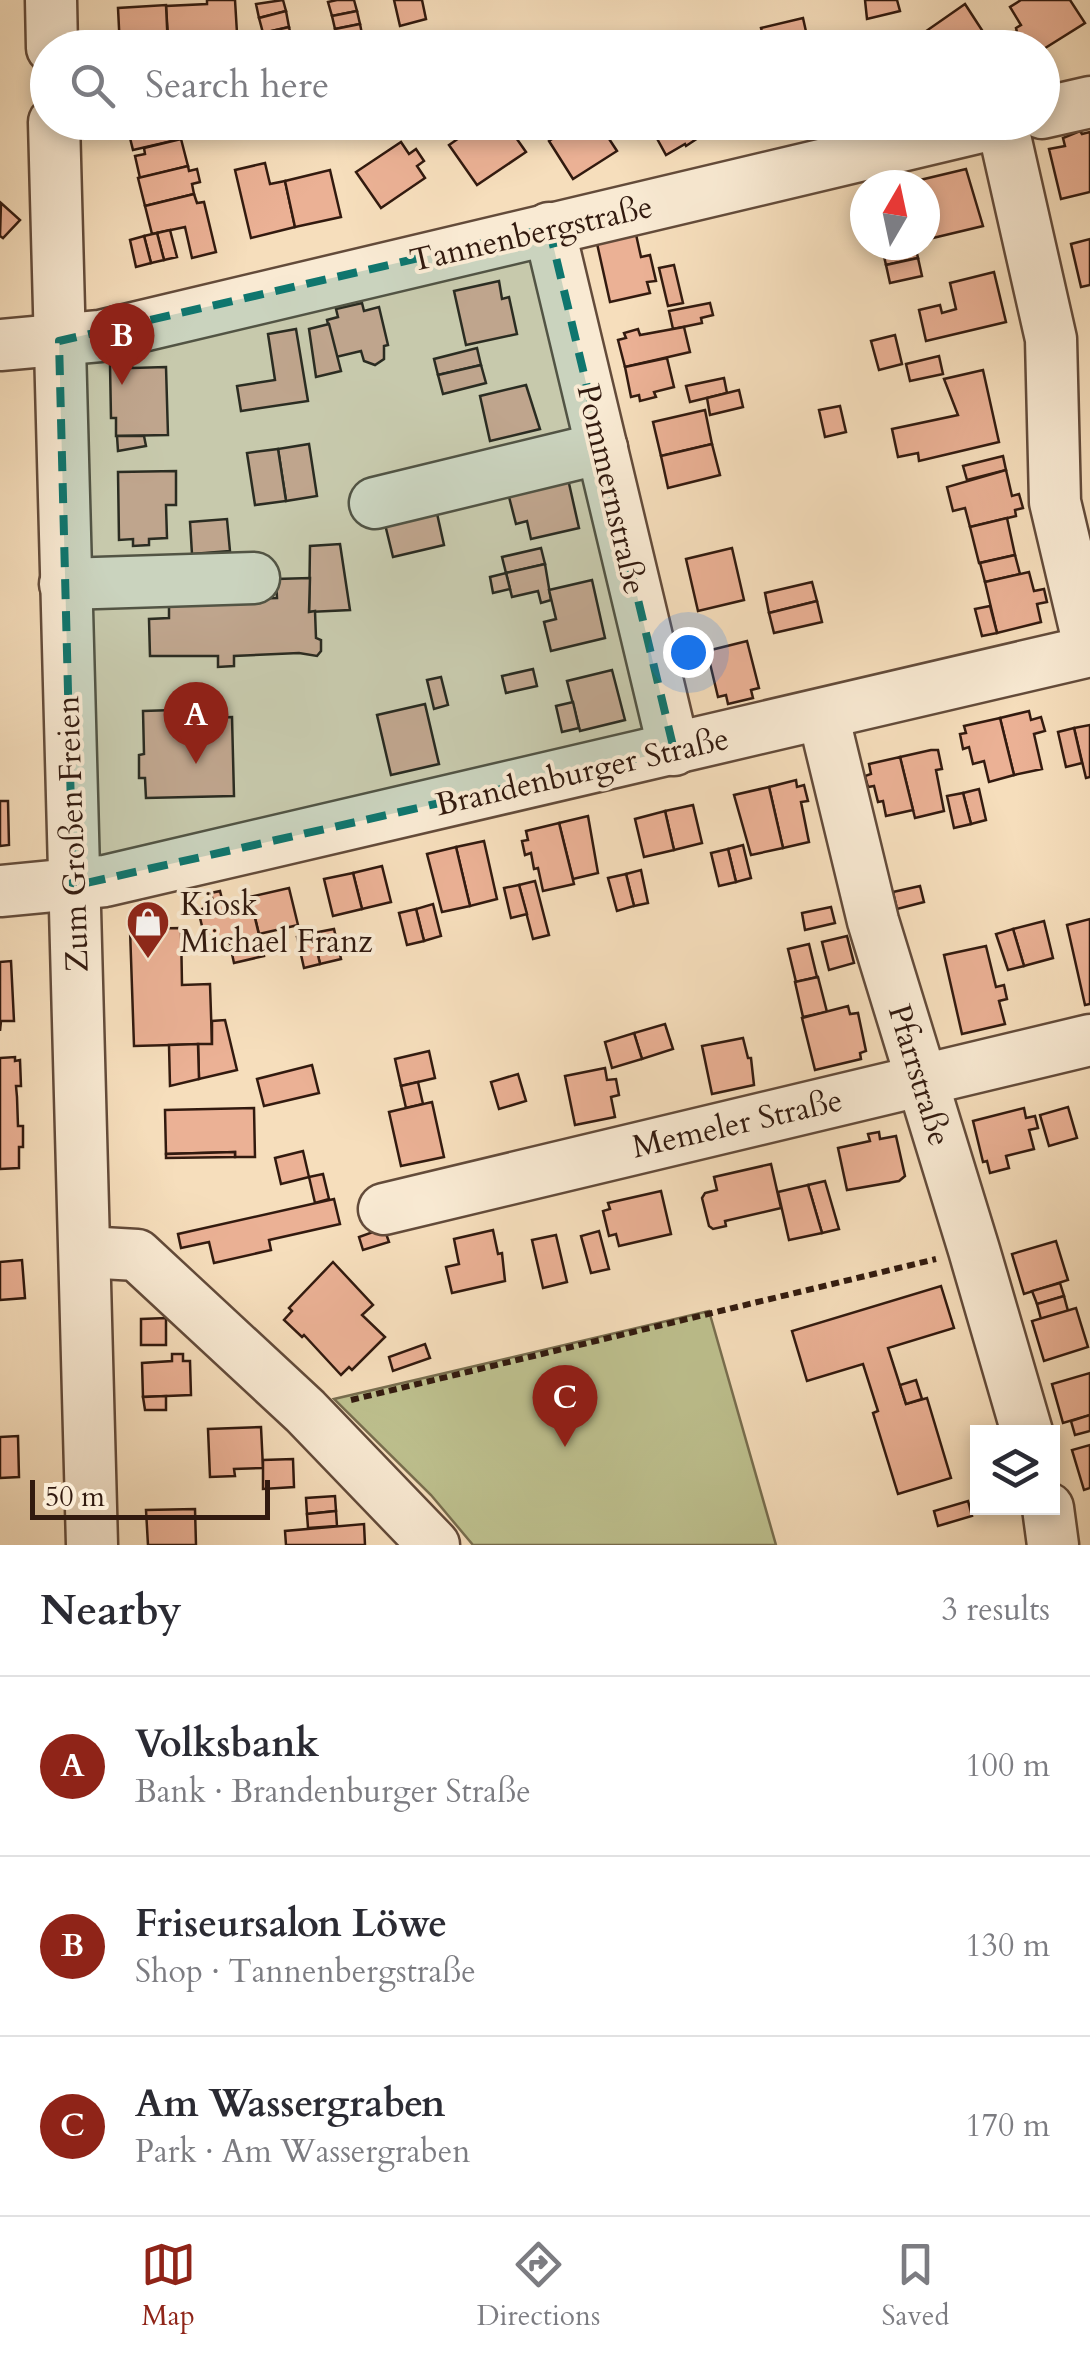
<!DOCTYPE html>
<meta charset="utf-8">
<style>
:root{--surface:#fff;--page:#f7f7f7;--text:#2b2b33;--muted:#7c7c81;--line:#e1e1e2;--accent:#8f2418}
body{margin:0;font-family:Cardo,serif;background:var(--page);color:var(--text)}
.controls{position:absolute;right:30px;bottom:30px;display:grid;overflow:hidden;border-radius:0px;box-shadow:0 5px 15px #0003}
.controls button{width:90px;height:90px;display:grid;place-items:center;padding:0;border:0;border-bottom:2px solid var(--line);background:var(--surface);color:var(--text);font:50px sans-serif}
.compass{position:absolute;left:850px;top:170px;width:90px;height:90px;border-radius:50%;background:var(--surface);box-shadow:0 5px 15px #0003;rotate:9deg}
.scale{position:absolute;left:30px;bottom:25px;width:240px;box-sizing:border-box;padding-left:10px;border:5px solid #321a0f;border-top:0;font-size:28px;line-height:35px;white-space:nowrap;color:#321a0f;-webkit-text-stroke:8px #f9ead3;paint-order:stroke}
.you{position:absolute;left:688px;top:652px;width:35px;height:35px;margin:-25px;border:8px solid #fff;border-radius:50%;background:#1a73e8;box-shadow:0 0 0 15px #1a73e833}
.badge{display:grid;place-items:center;width:65px;height:65px;border-radius:50%;background:var(--accent);color:#fff;font-size:32px;font-weight:700}
.pin{position:absolute;translate:-50% -82px;filter:drop-shadow(0 2px 5px #0008)}
.pin::after{content:'';position:absolute;top:52px;width:35px;height:30px;background:inherit;clip-path:polygon(0 0,100% 0,50% 100%)}
.list{margin:0;padding:0;list-style:none}
h2{display:flex;justify-content:space-between;align-items:center;height:130px;margin:0;padding:0 40px;font-size:42px}
h2 small{font-size:32px;font-weight:400;color:var(--muted)}
.list li{display:grid;grid-template-columns:65px 1fr auto;gap:30px;align-items:center;box-sizing:border-box;height:180px;padding:0 40px;border-top:2px solid var(--line)}
.list b{display:block;font-size:38px;white-space:nowrap}
.list p{margin:0;font-size:32px;white-space:nowrap;color:var(--muted)}
.list em{font-size:32px;font-style:normal;color:var(--muted)}
.icon{flex:none;width:55px;height:55px;fill:none;stroke:currentColor;stroke-width:2;stroke-linecap:round;stroke-linejoin:round}
.map{position:relative;flex:none;width:1090px;height:1545px;overflow:hidden}
.search{position:absolute;background:var(--surface);box-shadow:0 5px 15px #0003;left:30px;right:30px;top:30px;height:110px;display:flex;align-items:center;gap:25px;box-sizing:border-box;padding:0 35px;border-radius:55px;color:var(--muted);font-size:38px}
.sheet{height:670px;background:var(--surface)}
nav{display:flex;justify-content:space-around;align-items:center;box-sizing:border-box;height:140px;border-top:2px solid var(--line);background:var(--surface);font-size:28px;color:var(--muted)}
nav a{display:grid;justify-items:center;gap:5px}
nav .on{color:var(--accent)}
.map>svg:first-child{display:block}
.green{fill:#bec18f;stroke:#786e4f;stroke-width:2.5}
.building{fill:#ebb195;stroke:#321a0f;stroke-width:2.5}
.lines{fill:none;stroke-linecap:round;stroke-linejoin:round}
.minor-casing{stroke:#634b3a;stroke-width:55}
.path{stroke:#321a0f;stroke-width:6;stroke-dasharray:8 5;stroke-linecap:butt}
.minor{stroke:#f9ead3;stroke-width:50}
.marked{fill:#0f766e;fill-opacity:0.2;stroke:#0f766e;stroke-width:8;stroke-dasharray:20 12;stroke-linejoin:round}
.labels{text-anchor:middle;stroke-width:8;stroke-linejoin:round;paint-order:stroke}
.street-label{font-size:32px;fill:#321a0f;stroke:#f9ead3}
.poi-label{font-size:32px;fill:#321a0f;stroke:#f9ead3;text-anchor:start}
</style>
<div class="map">
<svg width="1090" height="1545" viewBox="0 0 1090 1545">
<rect width="100%" height="100%" fill="#f6debc"/>
<filter id="stains"><feTurbulence type="fractalNoise" baseFrequency=".002" numOctaves="4"/><feColorMatrix values="0 0 0 0 .2 0 0 0 0 .09 0 0 0 0 .02 0 0 0 .5 -.17"/></filter>
<radialGradient id="worn" r=".72"><stop offset=".6" stop-color="#630" stop-opacity="0"/><stop offset="1" stop-color="#630" stop-opacity=".3"/></radialGradient>
<path class="green" d="M709,1311L776,1545H473L431,1495L334,1399Z"/>
<g class="building">
<path d="M207,0H235L237,33L168,37L166,6L207,4Z"/>
<path d="M283,0L286,11L259,18L256,4Z"/>
<path d="M337,0H354L357,11L332,16L328,2Z"/>
<path d="M394,0H422L426,19L400,26Z"/>
<path d="M865,0H897L900,11L867,19Z"/>
<path d="M1021,0H1070L1085,23L1042,50L1021,48L1016,28L1021,25L1010,7Z"/>
<path d="M965,4L991,44L986,48H926L919,36Z"/>
<path d="M166,5L168,48H120L118,8Z"/>
<path d="M286,11L289,27L263,33L259,18Z"/>
<path d="M357,11L360,24L335,29L332,16Z"/>
<path d="M803,18L809,45L766,48L761,28Z"/>
<path d="M360,24L363,39L338,45L335,29Z"/>
<path d="M289,27L292,41L266,47L263,33Z"/>
<path d="M126,122H186L187,124L178,126L181,139L133,150Z"/>
<path d="M482,122H517L520,130L512,132L526,152L477,185L449,145Z"/>
<path d="M578,122H598L617,151L573,179L549,141Z"/>
<path d="M648,122H710L713,128L686,146L685,144L666,155Z"/>
<path d="M1080,131L1082,134L1090,132V192L1061,199L1049,149L1065,146L1063,138Z"/>
<path d="M181,139L188,166L140,178L135,156L145,154L144,148Z"/>
<path d="M401,142L409,154L416,149L424,161L417,166L425,178L381,208L356,172Z"/>
<path d="M265,163L270,184L285,181L295,227L251,238L235,170Z"/>
<path d="M188,166L189,171L197,169L200,182L192,184L194,194L145,206L138,178Z"/>
<path d="M966,169L983,226L933,238L925,202V185H921L920,180Z"/>
<path d="M330,170L341,217L295,227L285,181Z"/>
<path d="M194,194L197,203L204,202L216,252L192,258L185,227L152,234L145,206Z"/>
<path d="M1,203L20,220L3,238L0,236Z"/>
<path d="M170,230L177,257L164,260L157,233Z"/>
<path d="M635,230L641,257L650,255L656,281L647,282L650,293L610,302L596,239Z"/>
<path d="M157,233L164,260L151,263L144,236Z"/>
<path d="M144,236L151,263L136,267L130,240Z"/>
<path d="M1090,239V285L1081,287L1071,244Z"/>
<path d="M895,245H915L918,258L886,265L882,248Z"/>
<path d="M918,258L922,276L890,283L886,265Z"/>
<path d="M674,265L683,303L668,306L659,268Z"/>
<path d="M994,272L1006,322L926,341L919,310L940,305L942,313L956,309L950,283Z"/>
<path d="M499,281L502,299L509,297L517,334L466,345L454,291Z"/>
<path d="M362,303L364,311L379,307L388,345L384,346V359L375,365L364,361L361,351L336,357L327,320L338,317L336,309Z"/>
<path d="M710,303L713,315L701,318L702,323L673,329L669,311Z"/>
<path d="M329,324L341,371L316,377L309,329Z"/>
<path d="M684,327L690,352L625,367L618,340L626,338L624,333L638,329L640,335Z"/>
<path d="M296,329L308,401L241,411L237,386L275,380L268,334Z"/>
<path d="M895,335L902,364L879,370L871,341Z"/>
<path d="M477,348L481,365L438,375L434,359Z"/>
<path d="M939,356L943,374L910,381L906,364Z"/>
<path d="M667,358L674,387L654,392L656,397L640,401L639,395L631,397L625,367Z"/>
<path d="M110,364H132V368L166,367L168,435L116,436V418H111Z"/>
<path d="M481,365L486,383L443,394L438,375Z"/>
<path d="M983,370L999,442L919,461L918,453L898,457L892,429L958,415L944,379Z"/>
<path d="M724,378L727,393L690,402L686,386Z"/>
<path d="M526,385L540,429L490,441L480,396Z"/>
<path d="M739,390L743,407L710,415L707,398Z"/>
<path d="M840,406L846,432L825,437L819,410Z"/>
<path d="M705,410L712,444L661,456L653,422Z"/>
<path d="M117,436H144L146,446L118,451Z"/>
<path d="M309,444L317,496L286,501L278,449Z"/>
<path d="M712,444L720,475L668,488L661,456Z"/>
<path d="M278,449L286,501L255,505L247,453Z"/>
<path d="M1003,456L1006,470L967,480L963,466Z"/>
<path d="M1006,470L1012,496L1019,494L1023,508L1015,510L1016,516L970,527L965,508L953,511L947,487Z"/>
<path d="M176,471V505H166L167,538L149,539V545L133,546V539L119,540L118,472Z"/>
<path d="M568,479L579,528L531,539L527,521L516,524L508,493Z"/>
<path d="M434,500L444,545L393,557L382,512Z"/>
<path d="M1007,518L1015,555L979,563L970,527Z"/>
<path d="M227,519L230,551L192,554L190,522Z"/>
<path d="M340,544L350,610L309,612L310,546Z"/>
<path d="M541,548L545,564L506,573L502,557Z"/>
<path d="M732,548L744,600L698,611L686,559Z"/>
<path d="M1015,555L1020,574L985,582L980,563Z"/>
<path d="M545,564L551,600L541,603L538,591L512,597L506,573Z"/>
<path d="M1029,572L1034,591L1044,589L1047,602L1037,604L1041,622L997,633L985,582Z"/>
<path d="M506,573L510,589L493,593L490,577Z"/>
<path d="M310,578L309,612L315,611L316,638L321,640V651L317,656L299,653L234,656V666L218,667V656H150L149,619L169,618V601L277,598L276,579Z"/>
<path d="M592,580L605,638L551,651L544,622L556,619L549,590Z"/>
<path d="M812,582L817,601L769,613L765,593Z"/>
<path d="M817,601L822,622L774,633L769,613Z"/>
<path d="M990,606L997,633L982,636L975,609Z"/>
<path d="M747,641L759,688L751,690L753,698L728,704L726,695L718,697L707,651Z"/>
<path d="M533,669L537,686L506,693L502,676Z"/>
<path d="M612,670L625,720L580,731L567,681Z"/>
<path d="M441,677L448,705L434,709L427,680Z"/>
<path d="M573,702L579,728L562,732L556,706Z"/>
<path d="M425,704L439,764L391,775L377,715Z"/>
<path d="M174,710V719L232,717L234,796L146,798L145,778H139V755L144,754L143,711Z"/>
<path d="M1029,711L1031,720L1041,717L1045,731L1034,734L1042,769L1014,775L1000,718Z"/>
<path d="M1000,718L1014,775L989,782L984,761L973,764L969,747L963,749L960,734L966,733L964,726Z"/>
<path d="M1090,725V777L1086,778L1074,728Z"/>
<path d="M1074,728L1082,763L1066,767L1058,732Z"/>
<path d="M931,750H938L942,769L936,770L944,811L915,818L900,757Z"/>
<path d="M900,757L913,810L886,816L883,801L878,802L874,786L868,787L865,776L871,774L869,764Z"/>
<path d="M796,780L797,787L804,785L808,801L801,802L809,842L783,848L769,787Z"/>
<path d="M769,787L783,848L751,855L734,795Z"/>
<path d="M979,789L986,820L971,824L963,793Z"/>
<path d="M963,793L971,824L954,828L947,796Z"/>
<path d="M0,801H8L9,845L0,846Z"/>
<path d="M693,805L702,843L674,850L665,811Z"/>
<path d="M665,811L674,850L644,857L635,819Z"/>
<path d="M588,816L598,873L573,879L559,823Z"/>
<path d="M559,823L574,884L543,891L538,868L534,869L531,853L525,855L522,841L528,840L526,831Z"/>
<path d="M484,841L497,899L470,906L456,847Z"/>
<path d="M743,845L751,878L736,882L728,849Z"/>
<path d="M456,847L470,906L442,912L427,854Z"/>
<path d="M728,849L736,882L719,886L711,853Z"/>
<path d="M382,866L391,902L362,909L353,873Z"/>
<path d="M641,870L648,903L634,906L626,874Z"/>
<path d="M353,873L362,909L333,916L324,879Z"/>
<path d="M626,874L634,906L617,911L608,878Z"/>
<path d="M535,881L549,935L533,939L519,885Z"/>
<path d="M519,885L527,914L511,918L504,888Z"/>
<path d="M920,886L924,902L897,909L893,892Z"/>
<path d="M289,888L298,925L259,934L250,897Z"/>
<path d="M220,891L223,903L250,897L264,956L234,963L229,940L207,946L198,910L214,906L211,893Z"/>
<path d="M433,904L441,936L424,941L416,909Z"/>
<path d="M831,907L835,923L805,930L802,913Z"/>
<path d="M416,909L424,941L407,945L399,913Z"/>
<path d="M1090,919V1004L1085,1005L1067,925Z"/>
<path d="M1044,921L1053,958L1024,966L1013,929Z"/>
<path d="M181,928L182,985L210,984L212,1044L134,1046L130,929Z"/>
<path d="M334,929L341,959L320,964L313,933Z"/>
<path d="M1013,929L1024,966L1008,970L996,934Z"/>
<path d="M313,933L320,964L304,968L297,937Z"/>
<path d="M847,936L854,963L829,970L822,942Z"/>
<path d="M809,944L817,977L796,982L788,949Z"/>
<path d="M986,946L996,987L1004,985L1007,999L999,1001L1005,1024L962,1034L944,955Z"/>
<path d="M11,961L14,1021H1L0,1031V962Z"/>
<path d="M818,977L827,1012L803,1017L795,982Z"/>
<path d="M848,1006L850,1014L858,1013L866,1051L860,1053L861,1059L815,1070L802,1018Z"/>
<path d="M225,1020L237,1070L199,1079L198,1044H212V1021Z"/>
<path d="M665,1024L673,1049L642,1059L634,1033Z"/>
<path d="M634,1033L642,1059L612,1068L605,1042Z"/>
<path d="M743,1038L748,1058H751L754,1085L712,1094L702,1046Z"/>
<path d="M198,1044L199,1079L170,1086L169,1045Z"/>
<path d="M429,1051L435,1078L401,1086L395,1059Z"/>
<path d="M15,1057V1061L20,1060L21,1086H16L17,1097L18,1126H23V1147H19V1168L0,1169V1058Z"/>
<path d="M312,1065L319,1093L264,1106L257,1079Z"/>
<path d="M605,1068L607,1080L616,1079L619,1095L611,1097L615,1117L575,1125L565,1076Z"/>
<path d="M518,1074L526,1101L499,1109L491,1082Z"/>
<path d="M418,1082L423,1104L406,1108L401,1086Z"/>
<path d="M432,1102L444,1157L401,1166L389,1112Z"/>
<path d="M1068,1107L1077,1138L1049,1146L1040,1115Z"/>
<path d="M254,1108L255,1157H235V1152L166,1154L165,1110Z"/>
<path d="M1024,1108L1026,1118L1035,1116L1038,1128L1029,1130L1034,1149L1006,1156L1009,1168L990,1173L987,1161L983,1162L973,1121Z"/>
<path d="M879,1132L880,1139L896,1136L905,1176L899,1181L847,1190L838,1148L870,1141L868,1134Z"/>
<path d="M303,1151L309,1177L281,1184L275,1158Z"/>
<path d="M235,1152V1157L166,1158V1154Z"/>
<path d="M771,1164L781,1208L725,1221L726,1226L713,1229L709,1226L702,1198L705,1193L717,1190L714,1177Z"/>
<path d="M323,1174L329,1199L315,1203L309,1177Z"/>
<path d="M825,1181L839,1229L822,1233L808,1185Z"/>
<path d="M808,1185L822,1233L789,1240L778,1192Z"/>
<path d="M661,1191L671,1234L619,1246L616,1234L609,1236L603,1211L610,1209L608,1203Z"/>
<path d="M334,1199L340,1224L269,1240L271,1250L214,1263L209,1242L181,1248L178,1234Z"/>
<path d="M384,1228L389,1242L363,1250L359,1237Z"/>
<path d="M493,1230L498,1254L502,1253L505,1281L452,1293L446,1267L459,1264L454,1239Z"/>
<path d="M599,1231L609,1269L591,1273L581,1236Z"/>
<path d="M556,1235L567,1282L543,1288L532,1240Z"/>
<path d="M1056,1241L1068,1280L1024,1294L1012,1254Z"/>
<path d="M22,1260L25,1298L0,1300V1262Z"/>
<path d="M333,1262L373,1305L362,1315L385,1337L352,1370L349,1367L341,1375L304,1335L302,1337L284,1320L292,1311L289,1308Z"/>
<path d="M1060,1283L1064,1296L1037,1304L1032,1291Z"/>
<path d="M941,1286L954,1328L888,1348L906,1404L927,1398L951,1478L898,1494L873,1413L878,1411L863,1364L807,1381L792,1331Z"/>
<path d="M1064,1296L1068,1311L1041,1319L1037,1304Z"/>
<path d="M1076,1308L1088,1347L1044,1361L1032,1321Z"/>
<path d="M166,1318V1345H141V1319Z"/>
<path d="M425,1344L430,1358L393,1371L389,1357Z"/>
<path d="M172,1354H183V1361H190L191,1395L143,1397L142,1363L172,1361Z"/>
<path d="M1090,1373V1415L1063,1423L1052,1384Z"/>
<path d="M916,1380L922,1399L906,1404L900,1385Z"/>
<path d="M166,1396V1410H145L143,1397Z"/>
<path d="M1090,1415V1431L1075,1435L1071,1421Z"/>
<path d="M261,1427L263,1468L234,1469L235,1476L210,1477L208,1429Z"/>
<path d="M18,1436L19,1477L0,1478V1437Z"/>
<path d="M1090,1445V1488L1084,1490L1072,1450Z"/>
<path d="M293,1459L294,1487L263,1489V1460Z"/>
<path d="M335,1496L336,1511L307,1514L306,1498Z"/>
<path d="M968,1501L972,1516L938,1526L934,1511Z"/>
<path d="M195,1509L196,1545H148L146,1510Z"/>
<path d="M336,1511L337,1526L308,1528L307,1514Z"/>
<path d="M364,1524L365,1545H286L285,1531Z"/>
</g>
<g class="lines">
<g class="minor-casing">
<g id="minor">
<path d="M51,0L52,48"/>
<path d="M1042,113L1090,102"/>
<path d="M54,122L92,1545"/>
<path d="M1002,123L1051,339L1055,502L1090,650"/>
<path d="M549,228L674,750"/>
<path d="M0,345L100,336L1002,122"/>
<path d="M375,503L602,448"/>
<path d="M65,584L254,578"/>
<path d="M823,715L873,921L974,1250L1027,1432"/>
<path d="M0,891L105,881L1090,651"/>
<path d="M384,1209L1090,1040"/>
<path d="M85,1252L137,1255L305,1411L434,1545"/>
<path d="M1048,1508L1053,1545"/>
</g>
</g>
<path class="path" d="M351,1400L936,1259"/>
<use href="#minor" class="minor"/>
</g>
<path class="marked" d="M549,228L674,750L73,886L59,341Z"/>
<defs>
<g id="shop-pin" transform="scale(2.25)"><path d="M0 17L-7.5 6A9.5 9.5 0 1 1 7.5 6Z" fill="#8f2418" stroke="#f9ead3"/><path d="M-5-2.5h2.3a2.7 3.5 0 0 1 5.4 0H5L5.5 6h-11ZM-1.5-2.5h3a1.5 2.3 0 0 0-3 0Z" fill="#fff"/></g>
</defs>
<g fill-rule="evenodd">
<use href="#shop-pin" x="148" y="922"/>
</g>
<g class="labels">
<g class="street-label">
<text transform="translate(531 233) rotate(-13)" y="11">Tannenbergstraße</text>
<text transform="translate(612 489) rotate(77)" y="11">Pommernstraße</text>
<text transform="translate(582 771) rotate(-13)" y="11">Brandenburger Straße</text>
<text transform="translate(72 834) rotate(-92)" y="11">Zum Großen Freien</text>
<text transform="translate(920 1075) rotate(73)" y="11">Pfarrstraße</text>
<text transform="translate(737 1123) rotate(-13)" y="11">Memeler Straße</text>
</g>
<g class="poi-label">
<text x="180" y="915">Kiosk<tspan x="180" dy="37">Michael Franz</tspan></text>
</g>
</g>
<rect width="100%" height="100%" filter="url(#stains)"/>
<rect width="100%" height="100%" fill="url(#worn)"/>
</svg>
<div class="controls">
<button><svg class="icon" aria-label="layers" viewBox="0 0 24 24"><path d="M12 4l9 5-9 5-9-5zM3 14l9 5 9-5"/></svg></button>
</div>
<svg class="compass" viewBox="-18 -18 36 36"><path d="M0-13l5 13h-10z" fill="#e53935"/><path d="M0 13l5-13h-10z" fill="#7c7c81"/></svg>
<div class="scale">50 m</div>
<div class="you"></div>
<div class="pin badge" style="left:196px;top:764px">A</div>
<div class="pin badge" style="left:122px;top:385px">B</div>
<div class="pin badge" style="left:565px;top:1447px">C</div>
<div class="search"><svg class="icon" aria-label="search" viewBox="0 0 24 24"><circle cx="10" cy="10" r="6"/><path d="M15 15l6 6"/></svg>Search here</div>
</div>
<section class="sheet">
<h2>Nearby<small>3 results</small></h2>
<ul class="list">
<li><span class="badge">A</span><div><b>Volksbank</b><p>Bank · Brandenburger Straße</p></div><em>100 m</em></li>
<li><span class="badge">B</span><div><b>Friseursalon Löwe</b><p>Shop · Tannenbergstraße</p></div><em>130 m</em></li>
<li><span class="badge">C</span><div><b>Am Wassergraben</b><p>Park · Am Wassergraben</p></div><em>170 m</em></li>
</ul>
</section>
<nav>
<a class="on"><svg class="icon" aria-label="map" viewBox="0 0 24 24"><path d="M3 6l6-2 6 2 6-2v14l-6 2-6-2-6 2zM9 4v14M15 6v14"/></svg>Map</a>
<a><svg class="icon" aria-label="directions" viewBox="0 0 24 24"><path d="M12 3l9 9-9 9-9-9zM9 14v-3h6M13 9l2 2-2 2"/></svg>Directions</a>
<a><svg class="icon" aria-label="saved" viewBox="0 0 24 24"><path d="M7 4h10v16l-5-4-5 4z"/></svg>Saved</a>
</nav>
